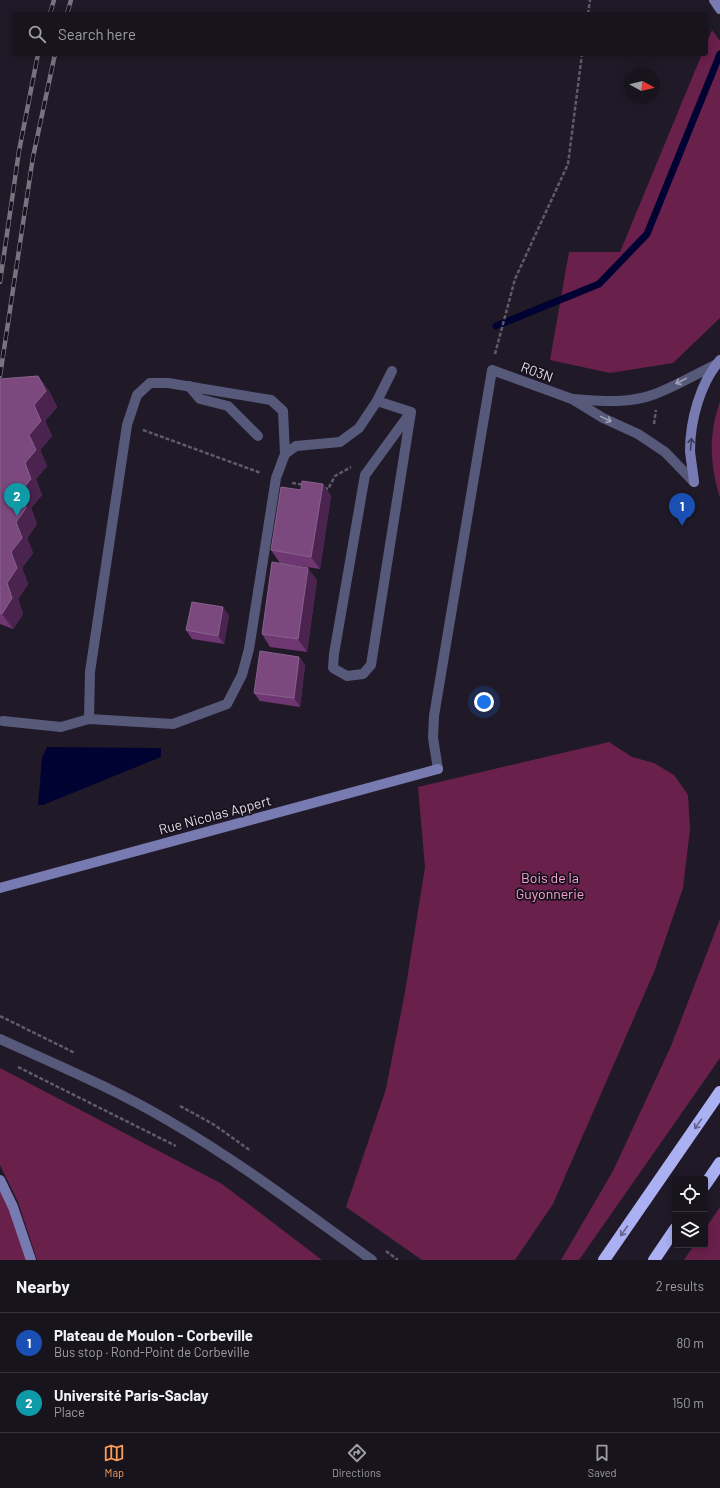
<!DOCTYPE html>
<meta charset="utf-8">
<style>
:root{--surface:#18141e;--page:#25212b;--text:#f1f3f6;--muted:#9f9ea4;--line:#36333c;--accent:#fd9c56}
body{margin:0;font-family:Barlow,sans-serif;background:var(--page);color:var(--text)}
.controls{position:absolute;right:12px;bottom:12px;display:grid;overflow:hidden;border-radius:4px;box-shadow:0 2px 10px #0003}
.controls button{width:36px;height:36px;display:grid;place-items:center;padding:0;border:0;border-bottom:1px solid var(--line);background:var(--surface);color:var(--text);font:20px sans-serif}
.compass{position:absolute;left:624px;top:68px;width:36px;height:36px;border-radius:50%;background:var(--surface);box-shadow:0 2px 10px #0003;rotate:98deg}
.you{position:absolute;left:484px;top:702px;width:14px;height:14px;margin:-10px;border:3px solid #fff;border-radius:50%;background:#1a73e8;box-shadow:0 0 0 6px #1a73e833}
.badge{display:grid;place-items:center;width:26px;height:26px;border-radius:50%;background:var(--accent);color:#fff;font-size:13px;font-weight:700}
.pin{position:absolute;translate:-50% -33px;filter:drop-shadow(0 1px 2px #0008)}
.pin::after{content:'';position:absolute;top:21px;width:14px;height:12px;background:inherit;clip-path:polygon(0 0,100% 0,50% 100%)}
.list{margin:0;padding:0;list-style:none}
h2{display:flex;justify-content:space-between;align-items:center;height:52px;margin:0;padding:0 16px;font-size:17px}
h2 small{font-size:13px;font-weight:400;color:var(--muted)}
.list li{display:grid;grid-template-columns:26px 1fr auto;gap:12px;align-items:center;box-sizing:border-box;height:60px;padding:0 16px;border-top:1px solid var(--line)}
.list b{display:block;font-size:15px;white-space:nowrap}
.list p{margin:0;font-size:13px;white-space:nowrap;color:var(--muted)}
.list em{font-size:13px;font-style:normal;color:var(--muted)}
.icon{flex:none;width:22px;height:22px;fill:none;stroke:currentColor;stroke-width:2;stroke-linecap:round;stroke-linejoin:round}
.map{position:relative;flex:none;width:720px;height:1260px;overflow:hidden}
.search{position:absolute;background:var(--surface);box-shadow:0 2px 10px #0003;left:12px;right:12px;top:12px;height:44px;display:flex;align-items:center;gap:10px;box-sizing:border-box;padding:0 14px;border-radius:4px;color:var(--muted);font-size:15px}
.sheet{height:172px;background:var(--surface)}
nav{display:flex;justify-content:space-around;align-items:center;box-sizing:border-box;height:56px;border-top:1px solid var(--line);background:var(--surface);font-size:11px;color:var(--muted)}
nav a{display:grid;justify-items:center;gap:2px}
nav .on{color:var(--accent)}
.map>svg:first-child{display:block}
.green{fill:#69204b}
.water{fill:#000231}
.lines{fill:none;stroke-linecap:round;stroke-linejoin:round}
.stream{stroke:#000231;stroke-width:7}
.path{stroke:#605b68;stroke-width:2.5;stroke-dasharray:4 2;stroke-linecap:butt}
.lane{stroke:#57597b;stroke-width:10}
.street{stroke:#57597b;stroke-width:10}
.secondary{stroke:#787bb1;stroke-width:10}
.highway{stroke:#abb0f3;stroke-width:12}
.rail-casing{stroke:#78737f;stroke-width:4.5}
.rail{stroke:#17111e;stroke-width:3;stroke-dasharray:9;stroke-linecap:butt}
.wall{fill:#6e3772}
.shaded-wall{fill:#4a244f}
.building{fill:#7b497e;stroke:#8a608e}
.oneway{stroke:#a2a1b5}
.oneway2{stroke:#3e3b59}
.oneway3{stroke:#616088}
.labels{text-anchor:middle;stroke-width:3.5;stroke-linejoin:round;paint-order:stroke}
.street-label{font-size:14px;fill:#dfdce5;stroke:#17111e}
.park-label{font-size:14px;fill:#fba1cf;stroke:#17111e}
</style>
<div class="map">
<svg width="720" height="1260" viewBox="0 0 720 1260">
<rect width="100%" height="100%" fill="#201a28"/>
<g class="green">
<path d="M712,30L720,41V318L673,363L610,373L550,360L569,252H620L702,54H706V45Z"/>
<path d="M720,402V498C710,465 708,435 720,402Z"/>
<path d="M609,742L632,757L654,763L674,775L688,795L690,829L683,888L654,972L553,1204L515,1260H422L346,1207L386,1089L405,992L425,867L418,787Z"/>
<path d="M720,919V1058L579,1260H561L613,1171L671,1046Z"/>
<path d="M0,1068L222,1184L322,1260H37L18,1202L0,1165Z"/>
<path d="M0,1187L11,1208L28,1260H0Z"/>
<path d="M720,1207V1260H684L694,1245H705V1229Z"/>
</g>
<path class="water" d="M47,747L161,748V757L43,805H38L42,758Z"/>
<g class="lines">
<path class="stream" d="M496,326L599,284L647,234L720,54"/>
<g class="path">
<path d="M588,14L590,0"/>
<path d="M495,354L515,279L568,164L582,54"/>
<path d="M654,424L656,410"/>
<path d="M143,430L261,473"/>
<path d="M292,483L305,485"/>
<path d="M324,488L328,489L335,476L351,467"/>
<path d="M0,1016L75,1053"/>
<path d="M18,1067L176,1146"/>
<path d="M180,1106L213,1124L251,1151"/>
<path d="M386,1251L398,1260"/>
</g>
<g class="lane">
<path d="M392,371L377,401L411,412L371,665L363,674L347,676L333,668L334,654L365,475L411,412"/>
<path d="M189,386L200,399L228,406L258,436"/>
<path d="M89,719L90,672L127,425L137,395L150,383H168L271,400L283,411L285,454"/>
<path d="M3,721L61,727L89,719L173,724L227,704L242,675L249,649L276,478L285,454L296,446L340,442L359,428L377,401"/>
<path d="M0,1039C57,1065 115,1089 169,1121C240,1162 305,1212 372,1260"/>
</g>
<g class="street">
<path d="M574,399C601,401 629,404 655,394C676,386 696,374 717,364"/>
<path d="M438,769L433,738L434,716L492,370L572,399L603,418L638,434L665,452L694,482"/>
</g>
<g class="secondary">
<path d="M714,0L720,9"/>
<path d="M694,482C693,472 691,461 690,451C690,421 700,383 720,360"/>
<path d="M0,888L438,769"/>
<path d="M0,1180L13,1207L31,1260"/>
</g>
<g class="highway">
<path d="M705,1185L720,1163"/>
<path d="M604,1260L720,1092"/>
<path d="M654,1260L675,1229"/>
</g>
<g class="rail-casing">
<g id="rail">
<path d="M50,14L54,0"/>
<path d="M67,14L71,0"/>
<path d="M0,282L19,151L38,54"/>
<path d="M0,376L33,157L55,54"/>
</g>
</g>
<use href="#rail" class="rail"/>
</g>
<g class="wall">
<path d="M38,376L49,391L57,407L45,421L52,436L40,450L47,466L36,479L42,495L31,508L37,524L27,538L33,553L22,568L28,584L18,599L23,614L13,629L0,624V379Z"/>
<path d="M323,484L331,496L320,569L280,563L271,550L301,490Z"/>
<path d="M317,580L307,652L270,647L262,634Z"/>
<path d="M229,615L224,644L192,639L186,630Z"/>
<path d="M299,657L305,665L300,707L260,701L254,693Z"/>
</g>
<g class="shaded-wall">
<path d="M38,376L49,391L57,407L45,421L52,436L40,450L47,466L36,479L42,495L31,508L37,524L27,538L33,553L22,568L28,584L18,599L23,614L13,629L2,614Z"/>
<path d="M323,484L331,496L320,569L311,557Z"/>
<path d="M308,568L317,580L307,652L298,639Z"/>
<path d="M223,607L229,615L224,644L218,636Z"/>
<path d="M299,657L305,665L300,707L294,698Z"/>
</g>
<g class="building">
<path d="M38,376L46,391L34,405L41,421L29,435L36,450L25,463L31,479L20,492L26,508L16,522L22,538L11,552L17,568L7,583L12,598L2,614L0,613V379Z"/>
<path d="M302,481L323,484L311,557L271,550L281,487L301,490Z"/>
<path d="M272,562L308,568L298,639L262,634Z"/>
<path d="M192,602L223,607L218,636L186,630Z"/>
<path d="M260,651L299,657L294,698L254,693Z"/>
</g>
<defs><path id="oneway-shaft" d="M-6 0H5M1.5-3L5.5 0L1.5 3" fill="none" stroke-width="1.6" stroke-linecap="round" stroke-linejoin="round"/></defs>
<g class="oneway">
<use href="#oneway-shaft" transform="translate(681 381) rotate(154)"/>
<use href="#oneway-shaft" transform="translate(606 419) rotate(26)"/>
</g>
<use class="oneway2" href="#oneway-shaft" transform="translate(691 444) rotate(-85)"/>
<g class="oneway3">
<use href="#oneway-shaft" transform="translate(698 1124) rotate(125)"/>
<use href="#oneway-shaft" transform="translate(624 1231) rotate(125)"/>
</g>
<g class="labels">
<g class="street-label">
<text transform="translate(537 372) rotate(20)" y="5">R03N</text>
<text transform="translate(215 815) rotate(-15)" y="5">Rue Nicolas Appert</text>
</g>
<g class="park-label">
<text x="550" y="883">Bois de la<tspan x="550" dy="16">Guyonnerie</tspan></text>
</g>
</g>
</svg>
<div class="controls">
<button><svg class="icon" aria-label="locate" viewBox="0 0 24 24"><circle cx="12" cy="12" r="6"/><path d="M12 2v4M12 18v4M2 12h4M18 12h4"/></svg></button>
<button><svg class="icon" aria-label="layers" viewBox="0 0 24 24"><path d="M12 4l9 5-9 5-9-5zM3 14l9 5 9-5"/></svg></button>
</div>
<svg class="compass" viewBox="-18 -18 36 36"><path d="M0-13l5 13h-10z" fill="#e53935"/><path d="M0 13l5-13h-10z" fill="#9f9ea4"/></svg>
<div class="you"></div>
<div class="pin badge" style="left:682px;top:526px;background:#1a4fb4">1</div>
<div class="pin badge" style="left:17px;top:516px;background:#0f9aa8">2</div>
<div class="search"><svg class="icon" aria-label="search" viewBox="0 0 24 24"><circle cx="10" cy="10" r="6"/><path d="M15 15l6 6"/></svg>Search here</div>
</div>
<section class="sheet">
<h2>Nearby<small>2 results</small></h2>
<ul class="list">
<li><span class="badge" style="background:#1a4fb4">1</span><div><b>Plateau de Moulon - Corbeville</b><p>Bus stop · Rond-Point de Corbeville</p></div><em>80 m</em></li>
<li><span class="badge" style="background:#0f9aa8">2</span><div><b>Université Paris-Saclay</b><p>Place</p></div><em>150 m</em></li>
</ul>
</section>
<nav>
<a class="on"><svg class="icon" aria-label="map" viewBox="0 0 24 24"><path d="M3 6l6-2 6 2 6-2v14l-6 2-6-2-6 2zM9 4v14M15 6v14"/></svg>Map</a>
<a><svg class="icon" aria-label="directions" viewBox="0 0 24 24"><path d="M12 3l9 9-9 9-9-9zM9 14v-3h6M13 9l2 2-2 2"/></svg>Directions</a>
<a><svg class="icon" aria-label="saved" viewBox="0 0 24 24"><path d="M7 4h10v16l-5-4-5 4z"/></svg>Saved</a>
</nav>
